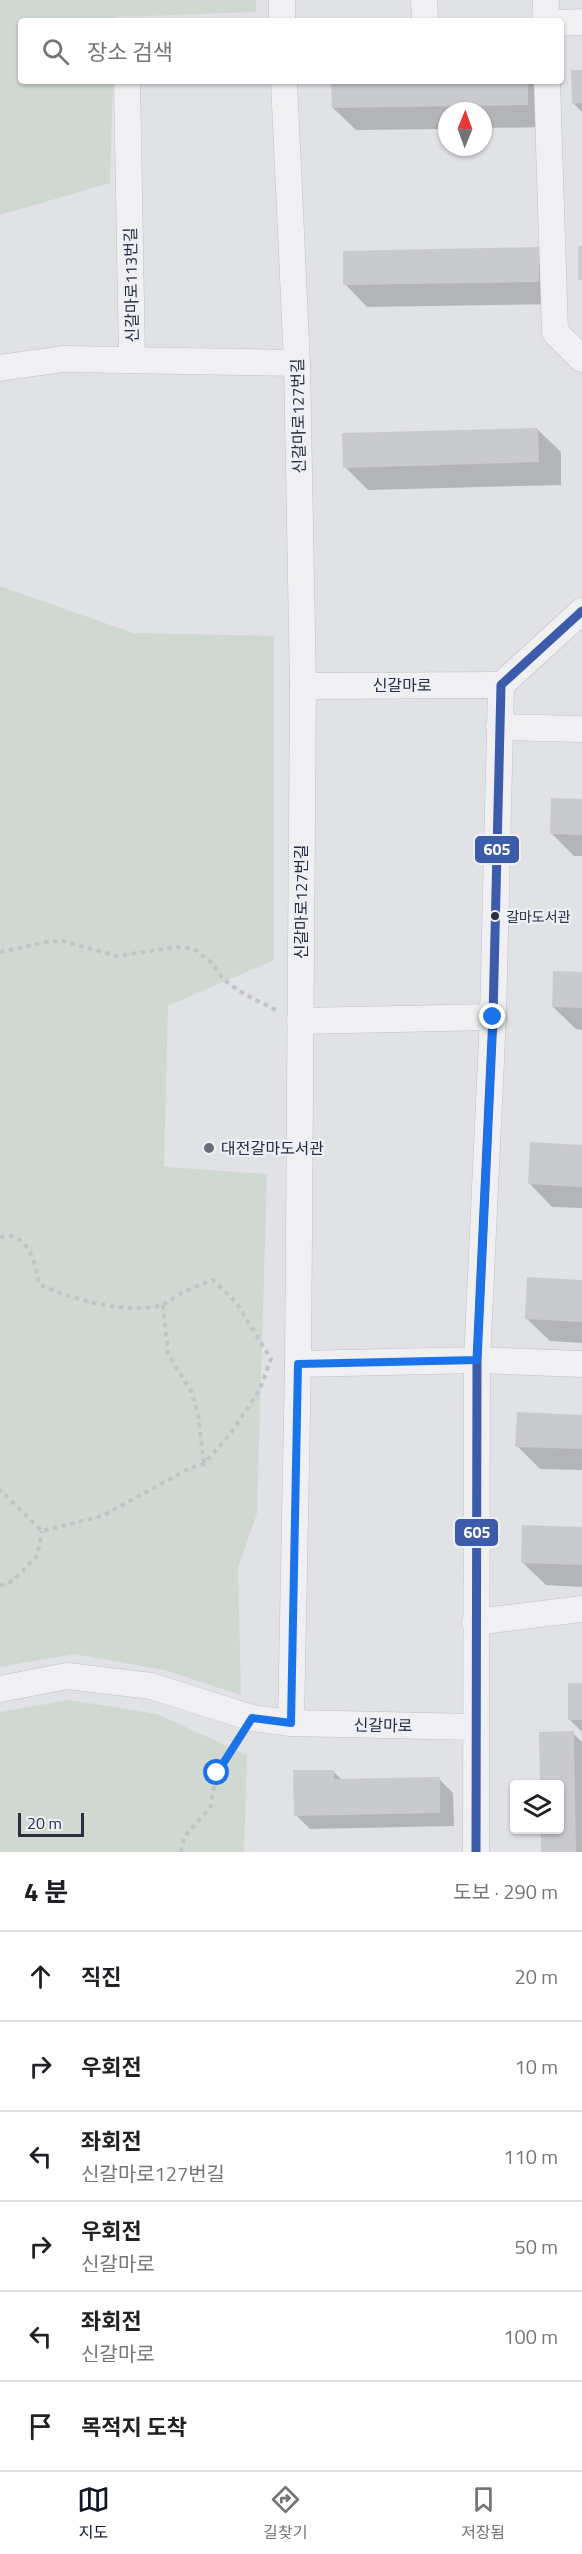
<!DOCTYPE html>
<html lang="ko">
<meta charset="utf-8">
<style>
:root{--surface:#fff;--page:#f6f6f6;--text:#202124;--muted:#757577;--line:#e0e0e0;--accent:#111827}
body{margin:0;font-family:"Titillium Web","Noto Sans KR",sans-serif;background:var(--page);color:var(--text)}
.controls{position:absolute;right:18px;bottom:18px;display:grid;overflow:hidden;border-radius:6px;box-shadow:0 2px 4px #0004}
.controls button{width:54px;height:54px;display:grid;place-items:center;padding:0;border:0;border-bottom:2px solid var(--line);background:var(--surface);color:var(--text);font:30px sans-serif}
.compass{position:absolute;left:438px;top:102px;width:54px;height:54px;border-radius:50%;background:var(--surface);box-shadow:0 2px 4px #0004;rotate:1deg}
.scale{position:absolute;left:18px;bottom:15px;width:66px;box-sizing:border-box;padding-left:6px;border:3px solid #272e3f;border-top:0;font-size:16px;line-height:21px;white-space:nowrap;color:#272e3f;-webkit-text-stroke:4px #eef0f6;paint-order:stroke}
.stop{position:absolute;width:18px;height:18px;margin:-14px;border:4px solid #1a73e8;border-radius:50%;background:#fff}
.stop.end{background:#1a73e8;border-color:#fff;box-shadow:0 2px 6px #0008}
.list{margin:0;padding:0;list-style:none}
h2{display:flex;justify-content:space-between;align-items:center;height:78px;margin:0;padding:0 24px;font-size:26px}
h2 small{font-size:20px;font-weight:400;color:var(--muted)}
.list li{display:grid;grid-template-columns:39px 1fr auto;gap:18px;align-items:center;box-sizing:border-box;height:90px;padding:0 24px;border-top:2px solid var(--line)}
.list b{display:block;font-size:22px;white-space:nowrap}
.list p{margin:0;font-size:20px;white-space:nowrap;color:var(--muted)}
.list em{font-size:20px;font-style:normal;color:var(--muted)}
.icon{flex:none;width:33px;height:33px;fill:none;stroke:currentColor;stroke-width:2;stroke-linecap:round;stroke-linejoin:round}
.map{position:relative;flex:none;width:582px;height:1852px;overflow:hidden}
.search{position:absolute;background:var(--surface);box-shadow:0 2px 4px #0004;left:18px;right:18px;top:18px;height:66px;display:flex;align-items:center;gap:15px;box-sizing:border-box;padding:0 21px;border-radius:6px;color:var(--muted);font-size:22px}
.sheet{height:618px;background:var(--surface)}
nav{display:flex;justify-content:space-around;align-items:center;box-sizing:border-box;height:84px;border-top:2px solid var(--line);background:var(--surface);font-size:16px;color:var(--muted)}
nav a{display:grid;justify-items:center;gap:3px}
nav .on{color:var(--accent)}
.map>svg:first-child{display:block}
.green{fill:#d0d9d1}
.shadow{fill:#0003}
.building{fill:#c9cace}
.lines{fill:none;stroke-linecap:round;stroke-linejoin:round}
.minor-casing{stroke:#bec0c4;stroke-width:27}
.path{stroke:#c2c3c9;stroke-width:4;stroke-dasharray:4.5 4.5;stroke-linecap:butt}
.minor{stroke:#f0f0f2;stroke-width:26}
.bus-1-casing{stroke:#eef0f6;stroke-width:14}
.bus-1{stroke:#3d5bab;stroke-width:9}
.route{stroke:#1a73e8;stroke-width:8}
.bus-dot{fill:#272e3f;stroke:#eef0f6;stroke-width:2}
.poi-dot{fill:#686d79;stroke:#eef0f6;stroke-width:2}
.labels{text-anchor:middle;stroke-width:4.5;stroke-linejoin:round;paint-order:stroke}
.bus-label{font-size:14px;fill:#272e3f;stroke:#eef0f6;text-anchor:start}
.street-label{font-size:16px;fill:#272e3f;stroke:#eef0f6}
.poi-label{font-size:16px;fill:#272e3f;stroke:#eef0f6;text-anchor:start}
.line-badge{stroke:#eef0f6;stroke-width:2}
.badge-label{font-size:16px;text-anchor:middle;font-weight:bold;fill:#fff}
</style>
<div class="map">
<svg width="582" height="1852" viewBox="0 0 582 1852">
<rect width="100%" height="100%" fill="#e0e2e6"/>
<g class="green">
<path d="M0,0H256V12L116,17V21H21V81H113L110,183L0,215Z"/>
<path d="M0,586L133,633L274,636V960L168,1006L164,1167L267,1174L257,1513L238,1568L241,1695L164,1670L74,1654L0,1667Z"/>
<path d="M69,1700L157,1714L247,1755L244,1852H0V1712Z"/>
</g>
<g class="shadow">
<path d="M582,72V112L573,103Z"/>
<path d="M333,81H536L550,127L483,128V111H447V129L356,130L333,108Z"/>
<path d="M538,249L561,272L562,304L367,307L345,284Z"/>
<path d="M538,430L561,452V485L368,490L345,467Z"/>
<path d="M582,800V856H574L551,833Z"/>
<path d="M582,973V1030L576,1029L553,1007Z"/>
<path d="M582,1146V1208L552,1207L530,1184Z"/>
<path d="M582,1281V1343L550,1341L527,1319Z"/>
<path d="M582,1416V1470L540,1469L517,1446Z"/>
<path d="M582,1528V1587L546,1585L523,1563Z"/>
<path d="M582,1684V1732L570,1720Z"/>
<path d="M573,1733L582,1742V1852H543L542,1830H560V1784H541L540,1734Z"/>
<path d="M333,1771L343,1781L439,1779L453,1793L454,1826L310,1829L296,1815Z"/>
</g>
<g class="building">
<path d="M571,70H582V103L572,104Z"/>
<path d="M331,81H528V105L332,108Z"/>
<rect x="578" y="246" width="4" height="34"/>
<path d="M539,247V282L343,285V251Z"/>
<path d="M538,428L539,462L343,468L342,433Z"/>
<path d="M551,798L582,799V835L550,834Z"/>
<path d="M553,971L582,972V1008L552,1007Z"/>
<path d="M530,1142L582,1145V1187L528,1184Z"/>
<path d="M527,1277L582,1280V1322L525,1319Z"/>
<path d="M517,1412L582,1415V1449L515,1447Z"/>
<path d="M522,1525L582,1527V1565L521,1563Z"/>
<rect x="568" y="1683" width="14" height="37"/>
<path d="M574,1731L576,1852H541V1830H560V1784H540L539,1732Z"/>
<path d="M293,1770H334V1779L440,1777V1813L294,1816Z"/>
</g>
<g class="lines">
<g class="minor-casing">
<g id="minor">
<path d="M282,0V21"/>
<path d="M424,0L425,21"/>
<path d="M545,21L546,0"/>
<path d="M561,23L582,22"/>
<path d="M127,81L132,360"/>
<path d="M284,81L297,363L303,686L298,1364L291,1723"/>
<path d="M547,81L555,332L582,359"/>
<path d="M0,368L63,359L297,363"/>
<path d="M303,686L501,685"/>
<path d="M499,727L582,729"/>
<path d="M300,1021L493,1017"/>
<path d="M298,1364L477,1360L582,1364"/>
<path d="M475,1622L582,1609"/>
<path d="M0,1689L67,1676L151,1686L252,1718L291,1723L475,1727"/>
<path d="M476,1852L477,1360L493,1017L501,685L582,611"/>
</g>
</g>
<g class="path">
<path d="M0,952L47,942L63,941L117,956L177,947L194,949L211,962L224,980L244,994L278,1011"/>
<path d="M0,1237C28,1230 35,1263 39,1284C69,1299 129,1315 162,1305C169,1302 175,1296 182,1293C192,1288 202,1284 213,1280L236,1302L271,1359L259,1391L230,1434L204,1464L190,1468L102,1516L42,1531L0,1490"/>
<path d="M163,1305L168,1354L192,1393L198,1415L204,1464"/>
<path d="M0,1586L13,1581L37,1556L42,1531"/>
<path d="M181,1852L184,1837L210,1808L217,1773L239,1738"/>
</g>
<use href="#minor" class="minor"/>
<g class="bus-1-casing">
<path id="bus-1" d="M476,1852L477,1360L493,1017L501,685L582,611"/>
</g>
<use href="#bus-1" class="bus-1"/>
</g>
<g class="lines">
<path class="route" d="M217,1773L252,1718L291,1723L298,1364L477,1360L493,1017"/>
</g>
<circle class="bus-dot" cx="495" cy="916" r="5"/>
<circle class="poi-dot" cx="209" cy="1148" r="6"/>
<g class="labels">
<g class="bus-label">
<text x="506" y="922">갈마도서관</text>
</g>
<g class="street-label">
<text transform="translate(131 285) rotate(-91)" y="6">신갈마로113번길</text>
<text transform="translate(298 416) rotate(-91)" y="6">신갈마로127번길</text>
<text x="402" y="691">신갈마로</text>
<text transform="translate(301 902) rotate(-90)" y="6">신갈마로127번길</text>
<text transform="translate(383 1725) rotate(1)" y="6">신갈마로</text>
</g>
<g class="poi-label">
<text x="221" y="1154">대전갈마도서관</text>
</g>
</g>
<g class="line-badge">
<rect x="474" y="835" width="46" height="29" rx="6" fill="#3d5bab"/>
<rect x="454" y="1518" width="45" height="29" rx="6" fill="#3d5bab"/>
</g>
<g class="badge-label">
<text x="497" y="855">605</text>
<text x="477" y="1538">605</text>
</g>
</svg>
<div class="controls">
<button><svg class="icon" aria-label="layers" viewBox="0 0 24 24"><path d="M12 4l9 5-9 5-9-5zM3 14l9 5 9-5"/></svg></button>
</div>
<svg class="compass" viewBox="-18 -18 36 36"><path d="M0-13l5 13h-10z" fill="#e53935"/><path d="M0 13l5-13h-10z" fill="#757577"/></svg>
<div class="scale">20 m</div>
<div class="stop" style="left:217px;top:1773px"></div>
<div class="stop end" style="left:493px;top:1017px"></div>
<div class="search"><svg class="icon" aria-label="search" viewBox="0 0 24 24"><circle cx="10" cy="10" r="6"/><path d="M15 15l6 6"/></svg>장소 검색</div>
</div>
<section class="sheet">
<h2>4 분<small>도보 · 290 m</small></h2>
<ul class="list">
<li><svg class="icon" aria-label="ahead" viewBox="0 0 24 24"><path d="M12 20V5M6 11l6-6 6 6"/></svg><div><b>직진</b></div><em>20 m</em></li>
<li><svg class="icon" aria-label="right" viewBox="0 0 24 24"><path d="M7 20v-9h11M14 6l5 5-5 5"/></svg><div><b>우회전</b></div><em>10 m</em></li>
<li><svg class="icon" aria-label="left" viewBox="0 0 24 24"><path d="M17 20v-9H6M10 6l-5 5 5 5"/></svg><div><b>좌회전</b><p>신갈마로127번길</p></div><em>110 m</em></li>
<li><svg class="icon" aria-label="right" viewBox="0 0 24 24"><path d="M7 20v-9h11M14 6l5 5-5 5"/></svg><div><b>우회전</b><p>신갈마로</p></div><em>50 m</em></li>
<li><svg class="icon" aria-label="left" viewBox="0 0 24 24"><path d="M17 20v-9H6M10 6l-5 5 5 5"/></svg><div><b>좌회전</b><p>신갈마로</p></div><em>100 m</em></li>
<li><svg class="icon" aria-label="arrive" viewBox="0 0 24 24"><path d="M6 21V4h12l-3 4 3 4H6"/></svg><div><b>목적지 도착</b></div></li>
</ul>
</section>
<nav>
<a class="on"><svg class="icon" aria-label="map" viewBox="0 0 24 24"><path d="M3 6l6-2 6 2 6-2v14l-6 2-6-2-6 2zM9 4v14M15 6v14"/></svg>지도</a>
<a><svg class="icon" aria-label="directions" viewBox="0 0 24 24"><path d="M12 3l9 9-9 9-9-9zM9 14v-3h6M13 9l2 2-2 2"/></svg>길찾기</a>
<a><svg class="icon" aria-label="saved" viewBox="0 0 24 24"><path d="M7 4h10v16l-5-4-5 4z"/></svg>저장됨</a>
</nav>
